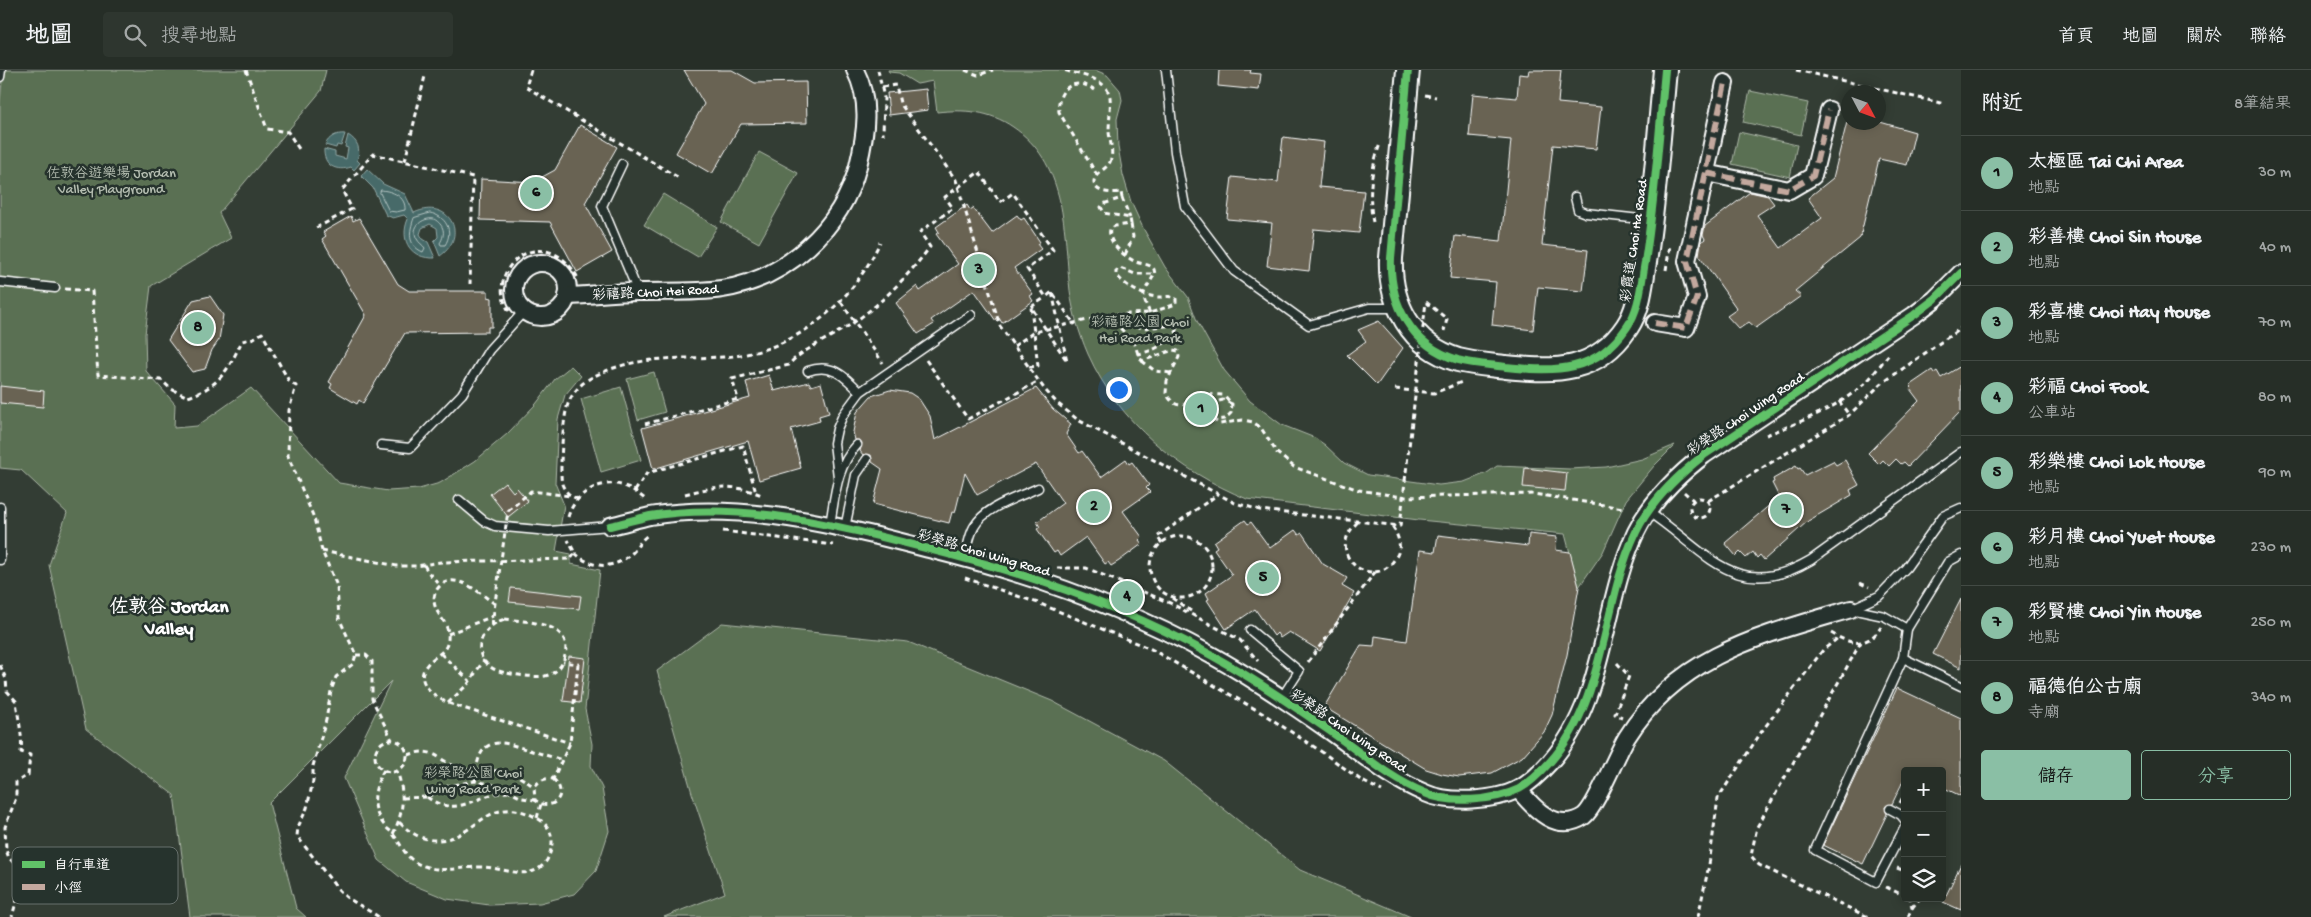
<!DOCTYPE html>
<html lang="zh-TW">
<meta charset="utf-8">
<style>
:root{--surface:#262e27;--page:#2e362f;--text:#f1f3f6;--muted:#a4a8a7;--line:#424a44;--accent:#8abfa5}
body{margin:0;font-family:"Gochi Hand","LXGW WenKai TC",sans-serif;background:var(--page);color:var(--text)}
.controls{position:absolute;right:15px;bottom:15px;display:grid;overflow:hidden;border-radius:5px;box-shadow:0 2px 12px #0003}
.controls button{width:45px;height:45px;display:grid;place-items:center;padding:0;border:0;border-bottom:1px solid var(--line);background:var(--surface);color:var(--text);font:25px sans-serif}
.compass{position:absolute;left:1841px;top:15px;width:45px;height:45px;border-radius:50%;background:var(--surface);box-shadow:0 2px 12px #0003;rotate:131deg}
.you{position:absolute;left:1118px;top:319px;width:18px;height:18px;margin:-12px;border:4px solid #fff;border-radius:50%;background:#1a73e8;box-shadow:0 0 0 8px #1a73e833}
.badge{display:grid;place-items:center;width:32px;height:32px;border-radius:50%;background:var(--accent);color:#111;font-size:16px;font-weight:700}
.pin{position:absolute;translate:-50% -50%;border:2px solid #fff;box-shadow:0 1px 5px #0006}
.list{margin:0;padding:0;list-style:none}
h2{display:flex;justify-content:space-between;align-items:center;height:65px;margin:0;padding:0 20px;font-size:21px}
h2 small{font-size:16px;font-weight:400;color:var(--muted)}
.list li{display:grid;grid-template-columns:32px 1fr auto;gap:15px;align-items:center;box-sizing:border-box;height:75px;padding:0 20px;border-top:1px solid var(--line)}
.list b{display:block;font-size:19px;white-space:nowrap}
.list p{margin:0;font-size:16px;white-space:nowrap;color:var(--muted)}
.list em{font-size:16px;font-style:normal;color:var(--muted)}
.actions{display:flex;gap:10px;padding:15px 20px}
.actions a{flex:1;padding:11px 0;border:1px solid var(--accent);border-radius:5px;text-align:center;font-size:18px;color:var(--accent)}
.actions .main{background:var(--accent);color:#111}
.icon{flex:none;width:28px;height:28px;fill:none;stroke:currentColor;stroke-width:2;stroke-linecap:round;stroke-linejoin:round}
.map{position:relative;flex:none;width:1961px;height:847px;overflow:hidden}
header{display:flex;align-items:center;gap:30px;box-sizing:border-box;height:70px;padding:0 25px;background:var(--surface);border-bottom:1px solid var(--line)}
header strong{font-size:24px}
nav{display:flex;gap:28px;margin-inline-start:auto;font-size:18px}
.search{width:350px;height:45px;background:var(--page);display:flex;align-items:center;gap:12px;box-sizing:border-box;padding:0 18px;border-radius:5px;color:var(--muted);font-size:19px}
main{display:flex}
aside{flex:1;background:var(--surface)}
.map>svg:first-child{display:block}
.green{fill:#5a6f52;stroke:#acb7a8}
.water{fill:#466b69;stroke:#90a6a5}
.lines{fill:none;stroke-linecap:round;stroke-linejoin:round}
.shore{stroke:#b5c4c3;stroke-width:1}
.building{fill:#696352;stroke:#fff}
.lane-casing{stroke:#fff;stroke-width:11}
.street-casing{stroke:#fff;stroke-width:20}
.secondary-casing{stroke:#fff;stroke-width:26}
.path{stroke:#fff;stroke-width:3;stroke-dasharray:5 4;stroke-linecap:butt}
.lane{stroke:#26332d;stroke-width:8}
.street{stroke:#26332d;stroke-width:16}
.secondary{stroke:#26332d;stroke-width:22}
.path-bridge{stroke:#fff;stroke-width:3;stroke-dasharray:5 4;stroke-linecap:butt}
.quiet{stroke:#c3a89e;stroke-width:6;stroke-dasharray:12 6;stroke-linecap:butt}
.cycleway-casing{stroke:#26332d;stroke-width:11}
.cycleway{stroke:#61c268;stroke-width:8}
.labels{text-anchor:middle;stroke-width:5;stroke-linejoin:round;paint-order:stroke}
.park-label{font-size:14px;fill:#b5beb1;stroke:#26332d}
.street-label{font-size:14px;fill:#fff;stroke:#26332d}
.district-label{font-size:19px;font-weight:bold;fill:#fff;stroke:#26332d}
.key{fill:#26332d;stroke:#67706c;stroke-width:1}
.key-label{font-size:14px;fill:#fff}
</style>
<header>
<strong>地圖</strong>
<div class="search"><svg class="icon" aria-label="search" viewBox="0 0 24 24"><circle cx="10" cy="10" r="6"/><path d="M15 15l6 6"/></svg>搜尋地點</div>
<nav><a>首頁</a><a>地圖</a><a>關於</a><a>聯絡</a></nav>
</header>
<main>
<div class="map">
<svg width="1961" height="847" viewBox="0 0 1961 847">
<rect width="100%" height="100%" fill="#333d34"/>
<filter id="ink" filterUnits="userSpaceOnUse"><feTurbulence type="fractalNoise" baseFrequency=".02" numOctaves="2"/><feDisplacementMap in="SourceGraphic" scale="10" xChannelSelector="R" yChannelSelector="G"/><feConvolveMatrix kernelMatrix="1 2 1 2 8 2 1 2 1" color-interpolation-filters="sRGB"/></filter>
<g filter="url(#ink)">
<g class="green">
<path d="M3,0H326L321,21L219,143L231,168L151,216L145,264L146,301L175,334L174,358L197,356L251,318L339,413L388,421L419,419L440,413L475,391L507,364L536,334L555,309L571,296L581,306L565,325L558,349L555,413L564,435L556,481L571,484V494L600,500L585,639L592,674L591,696L602,718L609,761L596,801L574,824L540,833L489,835L447,829L406,812L379,790L344,708L391,611L269,733L296,838L306,847H190L174,725L86,659L49,495L67,443L21,400L0,398V33Z"/>
<path d="M888,0H1095L1107,5L1120,20L1122,30L1117,49L1118,77L1123,105L1131,132L1143,158L1165,197L1188,227L1197,251L1224,300L1250,331L1282,355L1315,368L1325,375L1344,393L1368,405L1439,415L1464,412L1487,403L1497,396L1570,399L1606,397L1642,389L1675,375L1654,396L1626,430L1603,482L1579,517L1565,464L1419,450L1247,429C1179,401 1119,353 1088,284C1078,261 1071,236 1069,211C1064,155 1065,92 1013,57C990,41 964,39 937,42L933,11L917,14L899,3L889,2Z"/>
<path d="M1750,21L1808,33L1801,65L1743,52Z"/>
<path d="M1739,62L1797,75L1790,107L1732,94Z"/>
<path d="M759,82L798,103L759,173L721,152Z"/>
<path d="M663,124L717,157L698,187L644,155Z"/>
<path d="M654,302L665,342L638,350L627,309Z"/>
<path d="M621,317L641,390L601,402L581,329Z"/>
<path d="M722,553L908,572L1052,631L1164,691L1300,800L1411,847H664L725,823L692,723L657,601Z"/>
</g>
<g class="water">
<path d="M345,64L341,76L337,75L336,78L325,75C329,67 336,63 345,64Z"/>
<path d="M348,65C358,71 361,79 357,90L360,93L354,100L351,97C337,102 323,96 324,79L335,82V86L346,89L348,78L345,77Z"/>
<path d="M367,99L383,114L405,124L414,143C448,127 470,165 440,186L434,171L438,167L437,158L430,154L422,158L420,164L423,169L428,172L435,188C411,189 399,171 408,149L404,145L393,148L386,145L373,118L361,106Z"/>
</g>
<g class="lines">
<g class="shore">
<path d="M381,120C392,121 406,126 405,140L396,142L389,141L380,123Z"/>
<path d="M430,143C446,146 454,161 445,175H441L440,173C446,163 444,155 434,149C423,147 410,157 417,169C419,173 423,175 425,178L423,182C407,175 409,162 414,148Z"/>
</g>
</g>
<g class="building">
<path d="M684,0H732L755,13L806,12L807,53L741,54L712,104L676,83L704,34Z"/>
<path d="M1219,0H1251L1250,3L1261,4L1259,20L1218,16Z"/>
<path d="M1529,0H1561L1558,33L1601,37L1596,79L1553,75L1542,175L1588,180L1583,221L1538,217L1533,260L1492,255L1496,212L1450,208L1455,166L1501,171L1511,70L1469,66L1473,24L1517,28L1519,4L1528,5Z"/>
<path d="M926,19L928,40L889,45L887,23Z"/>
<path d="M1847,52H1880L1915,62L1907,95L1879,89L1860,168L1795,221L1801,226L1756,258L1749,252L1739,259L1727,246L1737,239L1699,185L1701,172L1705,169L1703,165L1705,156L1750,122L1768,126L1774,134L1757,145L1781,178L1822,148L1808,128L1833,108Z"/>
<path d="M580,55L617,77L585,133L612,182L577,202L550,152L480,150L481,109L533,112L555,100Z"/>
<path d="M1283,67L1324,72L1319,117L1364,121L1359,163L1314,159L1309,201L1267,196L1272,153L1227,149L1232,107L1278,112Z"/>
<path d="M967,135L970,140L973,138L992,163L1017,145L1021,150L1024,148L1040,172L1037,174L1041,179L1014,198L1033,224L1030,226L1033,231L1002,253L999,248L996,251L974,220L931,250L934,254L918,264L896,233L917,216L920,221L958,194L936,164L939,162L936,157Z"/>
<path d="M351,146L353,151L359,148L398,214L409,221H488V227L492,228V257H488V262L405,263L363,333L359,330L357,334L330,318L332,314L329,312L366,245L322,169L326,166L323,162Z"/>
<path d="M210,226L223,245L219,270L212,280L205,299L192,302L168,270L193,230Z"/>
<path d="M1379,251L1403,278L1377,315L1347,285L1366,271L1358,260Z"/>
<path d="M1961,296V341L1908,396L1904,392L1901,394L1896,389L1889,396L1883,390L1879,394L1868,383L1919,331L1910,319L1912,317L1910,315L1932,300L1934,303L1937,301L1941,308Z"/>
<path d="M769,305L774,321L809,312L811,316L821,313L829,343L819,346L820,351L791,359L801,398L759,410L748,371L653,399L642,358L750,328L746,312Z"/>
<path d="M0,316L44,321L43,337L0,333Z"/>
<path d="M1036,318L1053,339L1071,354L1066,364L1079,383L1082,381L1101,407L1126,389L1129,394L1132,392L1149,415L1146,418L1150,422L1123,441L1142,467L1139,470L1142,474L1119,491L1111,496L1108,492L1105,494L1086,467L1060,486L1057,481L1054,483L1037,459L1040,457L1037,452L1063,433L1036,394L977,425L965,403L955,443L952,442L949,453L873,434L882,399L872,392L871,385H863L860,381L862,373L860,370H855L853,362L857,342L871,326L890,320L910,323L919,329L930,346L935,370Z"/>
<path d="M1845,390L1859,415L1850,420L1852,425L1808,451L1764,490L1760,485L1757,488L1753,482L1746,488L1740,482L1736,486L1725,473L1779,427L1772,413L1774,412L1773,409L1796,396L1798,399L1800,398L1805,405L1833,391L1836,395Z"/>
<path d="M1525,398L1567,403L1565,421L1523,417Z"/>
<path d="M505,412L513,422L517,418L528,431L508,447L490,424Z"/>
<path d="M1245,450L1248,454L1251,452L1270,478L1295,460L1299,465L1302,463L1323,494L1347,508L1342,516L1354,523L1320,581L1289,562L1280,568L1277,563L1274,566L1255,539L1226,559L1207,530L1209,529L1206,523L1232,505L1214,479L1217,477L1214,472Z"/>
<path d="M1529,464L1557,467L1556,480L1570,482L1579,517L1567,585L1552,645L1544,662L1522,687L1492,703L1459,707L1442,704L1426,699L1324,637L1361,575L1374,576L1375,566L1407,571L1420,480L1435,482L1438,465L1528,476Z"/>
<path d="M511,518L581,526L579,539L509,532Z"/>
<path d="M1961,529V598L1933,584Z"/>
<path d="M569,586L585,588L580,633L563,631Z"/>
<path d="M1897,618L1961,648V726L1942,717V701H1905V707L1892,734L1885,737L1887,744L1863,794L1823,775Z"/>
<path d="M1961,794V840L1943,832Z"/>
</g>
<g class="lines">
<g class="lane-casing">
<g id="lane">
<path d="M1166,0L1175,82L1185,136L1234,201L1309,255L1369,238H1396"/>
<path d="M0,7L1,0"/>
<path d="M622,94L602,136L638,222"/>
<path d="M1575,127L1578,140L1586,143L1649,150"/>
<path d="M0,212L55,218"/>
<path d="M808,301C831,293 844,305 860,322"/>
<path d="M381,375L410,378L462,324L489,280L524,241"/>
<path d="M838,407L834,373L837,359L843,345L860,322L971,245"/>
<path d="M459,430L484,451L495,456L549,461L610,456"/>
<path d="M0,437V490"/>
<path d="M1647,441C1705,479 1735,535 1811,490L1961,382"/>
<path d="M830,455C835,426 836,397 857,375"/>
<path d="M845,458L856,405L867,389"/>
<path d="M964,488C968,478 969,466 974,457C986,436 1017,428 1038,418"/>
<path d="M1851,539L1884,546L1907,559L1903,588L1815,780L1876,812L1905,757"/>
<path d="M1851,539L1879,526L1906,498L1943,446L1961,438"/>
<path d="M1907,559L1948,492L1961,485"/>
<path d="M1250,560L1299,601L1281,629"/>
<path d="M1903,588L1961,616"/>
<path d="M1890,739L1901,745L1905,750"/>
</g>
</g>
<g class="street-casing">
<g id="street">
<path d="M1706,103L1789,120L1813,106L1829,40"/>
<circle cx="541" cy="220" r="27"/>
<path d="M567,226C591,225 615,222 639,222C666,221 694,223 722,219C786,209 842,158 858,96C866,63 871,31 855,0"/>
<path d="M1655,253L1686,258L1697,227L1687,191L1725,13"/>
<path d="M610,456C623,453 637,449 650,446C743,431 839,456 929,479C1026,503 1123,536 1211,585C1251,607 1290,633 1327,659C1359,681 1388,708 1425,723C1449,734 1494,731 1519,719C1530,713 1541,702 1550,692C1607,628 1601,536 1636,462C1651,431 1677,406 1704,385L1914,245L1935,229L1961,203"/>
<path d="M1518,719C1534,739 1557,764 1584,746C1596,737 1617,683 1627,667C1680,583 1764,565 1851,539"/>
</g>
</g>
<g class="secondary-casing">
<path id="secondary" d="M1408,0L1391,188C1389,233 1411,276 1458,290C1473,294 1490,295 1506,297C1556,302 1596,303 1627,257C1640,238 1641,214 1645,192C1655,129 1659,64 1665,0"/>
</g>
<g class="path">
<path d="M246,0L267,59L288,62L299,79"/>
<path d="M531,0L526,17L679,108"/>
<path d="M878,0L884,28L883,65"/>
<path d="M965,0L978,5L993,0"/>
<path d="M1796,0L1945,34"/>
<path d="M882,17L896,15L900,33L956,110L1000,256L1045,320L1057,333L1078,350L1235,433L1260,440L1400,456L1405,411"/>
<path d="M1095,20C1075,6 1056,18 1059,42L1097,105"/>
<path d="M1425,25L1436,27"/>
<path d="M405,91L425,6"/>
<path d="M1122,128L1130,148"/>
<path d="M1373,152C1368,127 1371,98 1380,74"/>
<path d="M316,158L352,139L342,120L373,84L473,107L470,214"/>
<path d="M1125,185L1133,167L1131,154"/>
<path d="M1666,200L1670,175"/>
<path d="M65,219L92,221L98,305L161,310L171,319L188,327C220,316 228,300 242,271L254,268L262,263L289,311L296,316L289,340L288,386L314,448L322,481L337,516L339,548L356,585L353,594L336,607L331,621L326,650L313,696V711L307,738L298,757L297,766L336,817L346,827L379,847"/>
<path d="M841,232L883,293"/>
<path d="M1426,232L1447,249L1444,261"/>
<path d="M1031,237L1046,227"/>
<path d="M509,241C481,198 546,147 579,210"/>
<path d="M1150,243C1139,221 1144,224 1154,205"/>
<path d="M1111,246L1130,255L1143,258L1177,255V261C1166,274 1154,281 1138,284L1142,291L1173,280L1178,281L1179,287L1167,311L1166,323C1178,346 1191,329 1208,325C1214,324 1219,325 1224,325L1232,334L1231,343L1225,349L1215,350"/>
<path d="M1117,250L1119,257L1134,272L1138,284"/>
<path d="M1014,276L1034,262L1110,245L1150,243L1176,234V229C1171,225 1167,227 1161,227C1143,227 1128,218 1116,205V201L1120,198L1135,204H1155C1154,201 1155,199 1152,197C1148,194 1141,194 1136,192C1125,187 1107,173 1110,159L1115,156L1131,154L1130,148L1104,143L1101,137L1103,134L1122,128L1121,122C1113,123 1096,124 1094,113C1093,104 1107,99 1110,92C1114,83 1110,72 1109,62C1109,51 1111,38 1110,27C1106,7 1079,5 1063,0"/>
<path d="M926,290L968,349L1039,311"/>
<path d="M1142,291L1155,301L1171,303"/>
<path d="M1029,297L1038,296L1031,237L1067,291L1052,222L1075,255"/>
<path d="M1395,319L1434,323L1462,312"/>
<path d="M1839,331L1849,345"/>
<path d="M1232,334L1223,330C1212,332 1210,339 1212,349L1220,354L1243,350L1253,352L1261,358L1277,383L1294,397L1359,420L1403,427L1534,424L1623,438"/>
<path d="M645,354L738,329L732,309L789,295C797,282 838,264 853,253C883,232 908,206 930,177L920,162L953,138L945,127L979,102L1000,132L1013,123L1053,180L1027,199L1046,227L1052,222"/>
<path d="M1766,365C1800,352 1836,339 1864,314C1874,305 1882,292 1891,282"/>
<path d="M635,421L647,403L743,376L756,423"/>
<path d="M1684,422L1693,430"/>
<path d="M685,424C716,416 733,413 764,426"/>
<circle cx="1700" cy="438" r="10"/>
<path d="M578,429C570,426 565,422 562,414C559,402 563,346 568,334C572,324 579,315 589,309C631,285 677,289 723,287C794,283 851,235 880,172"/>
<path d="M1708,431L1849,345L1881,314L1961,258"/>
<path d="M508,441L531,421L570,426"/>
<path d="M568,447C575,422 603,407 627,417C635,420 640,426 647,430"/>
<path d="M1358,452C1321,485 1375,524 1396,487C1403,476 1398,465 1391,455"/>
<path d="M723,461L833,475"/>
<circle cx="1181" cy="497" r="31"/>
<path d="M1162,473L1157,467L1217,425"/>
<path d="M322,481L397,496H416L441,492L571,489L575,483L568,470"/>
<path d="M575,483C594,501 618,499 635,480C639,474 642,469 648,465"/>
<path d="M424,495L428,502L440,515"/>
<path d="M1057,498H1086L1170,533L1240,570L1258,591"/>
<path d="M965,508L1038,533L1151,579L1262,643L1325,684L1362,711L1382,721"/>
<path d="M1860,513L1869,517"/>
<path d="M1172,528L1194,543"/>
<path d="M495,534C482,525 454,498 438,518C434,523 433,530 435,536C438,546 447,552 448,563C450,584 435,583 426,596C414,612 435,627 448,633L570,673"/>
<path d="M505,549C528,552 576,552 564,589C561,598 554,604 545,606C534,608 501,604 492,598C468,583 483,555 505,549Z"/>
<path d="M492,555L499,504"/>
<path d="M1831,563C1849,574 1867,579 1881,557"/>
<path d="M448,564L493,546"/>
<path d="M1861,572L1757,757L1751,786L1759,795L1868,847"/>
<path d="M441,584L470,611"/>
<path d="M356,585H366L372,591V629L392,670"/>
<path d="M1308,592L1375,502"/>
<path d="M1617,593L1629,606L1615,644L1622,647"/>
<path d="M0,595L6,609L7,621L16,631C18,648 23,665 21,682L30,685L28,705L16,712V728L5,757L6,780L9,788L24,803L12,847"/>
<path d="M448,633L468,614L484,590"/>
<circle cx="391" cy="686" r="16"/>
<path d="M408,685C437,675 438,693 461,698C493,706 502,691 534,717"/>
<path d="M384,700C373,718 370,739 385,756C387,759 391,761 393,764C405,779 405,791 427,797C446,803 465,796 484,797C505,798 532,813 547,790C550,784 552,778 552,772C552,761 546,753 537,748C489,721 477,768 439,770C423,771 410,763 399,752"/>
<path d="M553,709C570,723 553,744 535,730L534,717C540,710 544,708 553,709L570,673L578,594L563,592"/>
<path d="M475,711C477,689 480,668 509,674L562,690"/>
<path d="M1902,712L1905,713"/>
<path d="M427,727C458,750 476,723 508,722"/>
<path d="M403,728L427,727L448,716L475,711L498,716L522,728L535,730"/>
<path d="M1900,733L1905,723"/>
<path d="M537,748L541,734"/>
<path d="M393,764C404,742 405,724 397,701"/>
<path d="M1897,798L1905,801"/>
<path d="M1886,817L1905,826"/>
<path d="M1912,838L1920,828"/>
<path d="M1698,847L1709,795L1718,728L1762,661L1823,580L1838,568"/>
<path d="M1908,847L1912,838L1910,828"/>
</g>
<use href="#lane" class="lane"/>
<use href="#street" class="street"/>
<use href="#secondary" class="secondary"/>
<g class="path-bridge">
<path d="M1405,411L1426,232"/>
<path d="M499,504L508,441"/>
</g>
<g class="quiet">
<path d="M1706,103L1789,120L1813,106L1829,40"/>
<path d="M1655,253L1686,258L1697,227L1687,191L1725,13"/>
</g>
<g class="cycleway-casing">
<g id="cycleway">
<path d="M1408,0L1391,188C1389,233 1411,276 1458,290C1473,294 1490,295 1506,297C1556,302 1596,303 1627,257C1640,238 1641,214 1645,192C1655,129 1659,64 1665,0"/>
<path d="M610,456C623,453 637,449 650,446C743,431 839,456 929,479C1026,503 1123,536 1211,585C1251,607 1290,633 1327,659C1359,681 1388,708 1425,723C1449,734 1494,731 1519,719C1530,713 1541,702 1550,692C1607,628 1601,536 1636,462C1651,431 1677,406 1704,385L1914,245L1935,229L1961,203"/>
</g>
</g>
<use href="#cycleway" class="cycleway"/>
</g>
</g>
<g class="labels">
<g class="park-label">
<text x="111" y="107">佐敦谷遊樂場 Jordan<tspan x="111" dy="16">Valley Playground</tspan></text>
<text x="1140" y="256">彩禧路公園 Choi<tspan x="1140" dy="16">Hei Road Park</tspan></text>
<text x="473" y="707">彩榮路公園 Choi<tspan x="473" dy="16">Wing Road Park</tspan></text>
</g>
<g class="street-label">
<text transform="translate(1633 171) rotate(-82)" y="5">彩霞道 Choi Ha Road</text>
<text transform="translate(655 221) rotate(-3)" y="5">彩禧路 Choi Hei Road</text>
<text transform="translate(1745 343) rotate(-34)" y="5">彩榮路 Choi Wing Road</text>
<text transform="translate(984 482) rotate(16)" y="5">彩榮路 Choi Wing Road</text>
<text transform="translate(1349 660) rotate(34)" y="5">彩榮路 Choi Wing Road</text>
</g>
<g class="district-label">
<text x="169" y="542">佐敦谷 Jordan<tspan x="169" dy="22">Valley</tspan></text>
</g>
</g>
<rect x="12" y="777" width="166" height="57" rx="8" class="key"/>
<rect x="22" y="791" width="23" height="7" fill="#61c268"/>
<rect x="22" y="814" width="23" height="6" fill="#c3a89e"/>
<g class="key-label">
<text x="54" y="799">自行車道</text>
<text x="54" y="822">小徑</text>
</g>
</svg>
<div class="controls">
<button>+</button>
<button>−</button>
<button><svg class="icon" aria-label="layers" viewBox="0 0 24 24"><path d="M12 4l9 5-9 5-9-5zM3 14l9 5 9-5"/></svg></button>
</div>
<svg class="compass" viewBox="-18 -18 36 36"><path d="M0-13l5 13h-10z" fill="#e53935"/><path d="M0 13l5-13h-10z" fill="#a4a8a7"/></svg>
<div class="you"></div>
<div class="pin badge" style="left:1201px;top:339px">1</div>
<div class="pin badge" style="left:1094px;top:437px">2</div>
<div class="pin badge" style="left:979px;top:200px">3</div>
<div class="pin badge" style="left:1127px;top:527px">4</div>
<div class="pin badge" style="left:1263px;top:508px">5</div>
<div class="pin badge" style="left:536px;top:123px">6</div>
<div class="pin badge" style="left:1786px;top:440px">7</div>
<div class="pin badge" style="left:198px;top:258px">8</div>
</div>
<aside>
<h2>附近<small>8筆結果</small></h2>
<ul class="list">
<li><span class="badge">1</span><div><b>太極區 Tai Chi Area</b><p>地點</p></div><em>30 m</em></li>
<li><span class="badge">2</span><div><b>彩善樓 Choi Sin House</b><p>地點</p></div><em>40 m</em></li>
<li><span class="badge">3</span><div><b>彩喜樓 Choi Hay House</b><p>地點</p></div><em>70 m</em></li>
<li><span class="badge">4</span><div><b>彩福 Choi Fook</b><p>公車站</p></div><em>80 m</em></li>
<li><span class="badge">5</span><div><b>彩樂樓 Choi Lok House</b><p>地點</p></div><em>90 m</em></li>
<li><span class="badge">6</span><div><b>彩月樓 Choi Yuet House</b><p>地點</p></div><em>230 m</em></li>
<li><span class="badge">7</span><div><b>彩賢樓 Choi Yin House</b><p>地點</p></div><em>250 m</em></li>
<li><span class="badge">8</span><div><b>福德伯公古廟</b><p>寺廟</p></div><em>340 m</em></li>
</ul>
<div class="actions"><a class="main">儲存</a><a>分享</a></div>
</aside>
</main>
